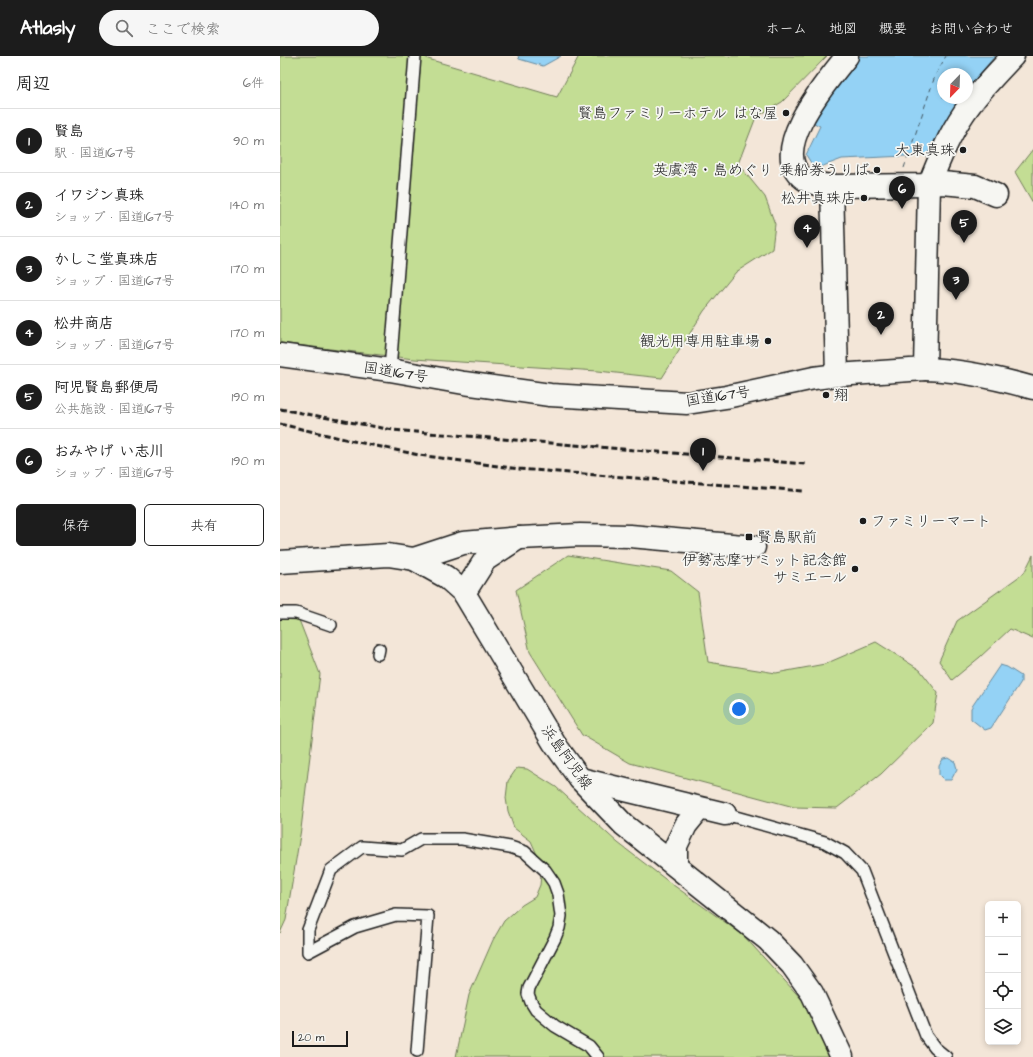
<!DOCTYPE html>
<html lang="ja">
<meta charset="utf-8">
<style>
:root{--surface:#fff;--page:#f6f6f6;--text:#222;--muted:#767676;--line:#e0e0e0;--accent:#1c1c1c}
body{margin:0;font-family:"Architects Daughter","Klee One",sans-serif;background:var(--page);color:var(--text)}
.controls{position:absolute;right:12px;bottom:12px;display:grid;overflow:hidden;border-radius:6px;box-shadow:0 2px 6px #0003}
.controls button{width:36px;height:36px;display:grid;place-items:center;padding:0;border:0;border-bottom:1px solid var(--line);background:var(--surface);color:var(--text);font:20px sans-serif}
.compass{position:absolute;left:657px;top:12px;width:36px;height:36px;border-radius:50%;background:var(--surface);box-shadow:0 2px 6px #0003;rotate:203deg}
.scale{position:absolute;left:12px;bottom:10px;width:56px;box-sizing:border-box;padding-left:4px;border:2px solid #1c1c1c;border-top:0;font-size:11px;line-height:14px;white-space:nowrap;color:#1c1c1c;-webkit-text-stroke:3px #f6f6f2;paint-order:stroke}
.you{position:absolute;left:459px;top:653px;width:14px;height:14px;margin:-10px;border:3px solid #fff;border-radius:50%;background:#1a73e8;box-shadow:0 0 0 6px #1a73e833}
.badge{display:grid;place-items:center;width:26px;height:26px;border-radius:50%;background:var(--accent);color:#fff;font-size:13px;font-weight:700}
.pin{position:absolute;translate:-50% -33px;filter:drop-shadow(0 1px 2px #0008)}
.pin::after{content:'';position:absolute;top:21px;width:14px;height:12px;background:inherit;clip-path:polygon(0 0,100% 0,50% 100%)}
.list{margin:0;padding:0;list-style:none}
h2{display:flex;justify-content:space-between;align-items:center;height:52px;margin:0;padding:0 16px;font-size:17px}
h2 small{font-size:13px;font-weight:400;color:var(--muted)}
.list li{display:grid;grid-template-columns:26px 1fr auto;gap:12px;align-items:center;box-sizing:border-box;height:64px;padding:0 16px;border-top:1px solid var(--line)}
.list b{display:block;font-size:15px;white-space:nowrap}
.list p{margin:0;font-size:13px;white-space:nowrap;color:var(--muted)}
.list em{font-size:13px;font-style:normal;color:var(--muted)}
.actions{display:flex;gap:8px;padding:12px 16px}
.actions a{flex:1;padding:9px 0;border:1px solid var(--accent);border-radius:6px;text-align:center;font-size:14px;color:var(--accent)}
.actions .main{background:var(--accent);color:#fff}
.icon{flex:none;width:22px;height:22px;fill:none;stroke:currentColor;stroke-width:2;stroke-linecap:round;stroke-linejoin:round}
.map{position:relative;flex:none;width:753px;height:1001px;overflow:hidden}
header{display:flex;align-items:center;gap:24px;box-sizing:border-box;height:56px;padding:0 20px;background:var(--accent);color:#fff}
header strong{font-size:19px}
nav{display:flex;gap:22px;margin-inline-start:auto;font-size:14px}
.search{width:280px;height:36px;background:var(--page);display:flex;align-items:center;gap:10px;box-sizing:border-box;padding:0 14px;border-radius:22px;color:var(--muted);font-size:15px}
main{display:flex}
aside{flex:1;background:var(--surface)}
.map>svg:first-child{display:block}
.green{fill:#c3dd94;stroke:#707c58}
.water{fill:#94d2f5;stroke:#64899e}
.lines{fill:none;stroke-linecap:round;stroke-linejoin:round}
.ferry{stroke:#40535d;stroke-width:1;stroke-dasharray:5 4;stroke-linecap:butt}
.service-casing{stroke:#1c1c1c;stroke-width:14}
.minor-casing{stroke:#1c1c1c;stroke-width:25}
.tertiary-casing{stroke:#1c1c1c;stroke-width:25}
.primary-casing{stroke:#1c1c1c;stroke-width:25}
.trunk-casing{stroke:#1c1c1c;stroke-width:25}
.service{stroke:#f6f6f2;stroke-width:11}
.minor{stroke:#f6f6f2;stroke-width:22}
.tertiary{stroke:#f6f6f2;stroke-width:22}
.primary{stroke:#f6f6f2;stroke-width:22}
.trunk{stroke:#f6f6f2;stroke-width:22}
.rail{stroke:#1c1c1c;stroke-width:3;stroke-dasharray:6 3;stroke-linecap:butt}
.poi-dot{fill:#1c1c1c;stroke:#f6f6f2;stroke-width:1.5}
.labels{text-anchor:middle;stroke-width:3.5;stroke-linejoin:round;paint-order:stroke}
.poi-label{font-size:15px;fill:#1c1c1c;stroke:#f6f6f2;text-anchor:end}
.street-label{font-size:15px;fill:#1c1c1c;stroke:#f6f6f2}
</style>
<header>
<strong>Atlasly</strong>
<div class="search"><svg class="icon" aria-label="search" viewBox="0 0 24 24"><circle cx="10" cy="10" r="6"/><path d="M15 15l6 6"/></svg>ここで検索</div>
<nav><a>ホーム</a><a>地図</a><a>概要</a><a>お問い合わせ</a></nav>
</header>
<main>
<aside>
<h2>周辺<small>6件</small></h2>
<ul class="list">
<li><span class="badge">1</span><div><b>賢島</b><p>駅 · 国道167号</p></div><em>90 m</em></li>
<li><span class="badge">2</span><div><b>イワジン真珠</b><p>ショップ · 国道167号</p></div><em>140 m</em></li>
<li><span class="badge">3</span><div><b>かしこ堂真珠店</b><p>ショップ · 国道167号</p></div><em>170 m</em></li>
<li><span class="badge">4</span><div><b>松井商店</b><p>ショップ · 国道167号</p></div><em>170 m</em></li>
<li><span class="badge">5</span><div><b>阿児賢島郵便局</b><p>公共施設 · 国道167号</p></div><em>190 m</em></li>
<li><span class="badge">6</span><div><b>おみやげ い志川</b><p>ショップ · 国道167号</p></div><em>190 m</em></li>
</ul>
<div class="actions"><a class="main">保存</a><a>共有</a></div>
</aside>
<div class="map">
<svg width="753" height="1001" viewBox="0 0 753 1001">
<rect width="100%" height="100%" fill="#f3e6d8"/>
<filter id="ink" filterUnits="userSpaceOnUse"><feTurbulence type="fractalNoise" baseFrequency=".025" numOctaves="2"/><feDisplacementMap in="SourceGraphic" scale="8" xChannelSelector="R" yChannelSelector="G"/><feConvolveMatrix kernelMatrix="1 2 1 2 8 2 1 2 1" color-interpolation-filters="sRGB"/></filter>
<g filter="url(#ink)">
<g class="green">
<path d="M0,0H144L148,3L277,41L299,0H547L502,46L476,61L458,108L485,141L495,168L492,193L456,216L424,255L382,322L318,315L134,303L0,287Z"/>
<path d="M753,93V147L735,116Z"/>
<path d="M288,499L391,515L418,536L428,606L496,617L545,608L596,586L640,614L658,637L653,667L601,718L557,752L514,751L350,707L302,679L250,596L236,534Z"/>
<path d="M753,499V583L730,573L700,601L672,624L659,605L677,565L744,517Z"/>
<path d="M0,563L19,564L40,618L21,773L6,864L0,877Z"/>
<path d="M237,712L247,713L276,731L338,787L389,826L463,879L525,947L552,1001H176L189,939L213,884L224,865L242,849L255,841L260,829L262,810L251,785L234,772L228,755L226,742L228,725Z"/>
</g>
<g class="water">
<path d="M238,0H281L263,10L239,3Z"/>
<path d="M578,0H715L687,33V18H663V42H680L661,72L647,99L562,103L535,113L526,99L540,70L530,65L538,48Z"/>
<path d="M720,609L727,611L741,620V626L711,672L705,674L691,663V652Z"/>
<path d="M669,702L675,706L677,713L671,724H664L659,719V710L663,703Z"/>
</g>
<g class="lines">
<path class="ferry" d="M624,112L655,20L666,0"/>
<g class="service-casing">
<g id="service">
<path d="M110,314L135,0"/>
<path d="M0,557H16L51,569"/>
<path d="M98,598L99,593"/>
<path d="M445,758L545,786L565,797L582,815L646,980L655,992L666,1001"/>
<path d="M137,995L148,860L116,859L75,871L28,896V874L51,814L82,791L122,794L141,783H182L230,791L245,796L265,814L274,827L278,838L281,860L279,872L275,882L249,932L248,938L251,946L256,954L275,970L309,990L318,1001"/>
</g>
</g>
<g class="minor-casing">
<g id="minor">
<path d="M649,129L662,127L695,130L716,139"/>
<path d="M552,130C543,129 530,128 523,122C487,94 548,24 567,0"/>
<path d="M645,313C682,314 717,322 753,332"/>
<path d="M557,319L552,130L649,129C659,104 669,79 684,57C698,36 716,18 733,0"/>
<path d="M134,503L183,487L240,482"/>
<path d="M184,537L205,504L237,483"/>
</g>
</g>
<g class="tertiary-casing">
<g id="tertiary">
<path d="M240,482L300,479L350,480L474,491"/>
<path d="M300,723L445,758"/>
<path d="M396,809V790L406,769L419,753"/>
</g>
</g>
<g class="primary-casing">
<path id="primary" d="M0,506L108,499L134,503L166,521L184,537L274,687L300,723L344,769L488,884L512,909L532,937L562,1001"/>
</g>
<g class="trunk-casing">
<path id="trunk" d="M0,299L110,314L184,327L270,339L407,347L446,341L534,322L557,319L645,313L649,129"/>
</g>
<use href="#service" class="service"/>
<use href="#minor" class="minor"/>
<use href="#tertiary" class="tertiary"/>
<use href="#primary" class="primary"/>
<use href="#trunk" class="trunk"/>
<g class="rail">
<path d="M0,353L113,374L525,408"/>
<path d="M0,368L73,385L139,399L239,413L524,435"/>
</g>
</g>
</g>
<g class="poi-dot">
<circle cx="506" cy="57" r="4"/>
<circle cx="683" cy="94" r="4"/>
<circle cx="597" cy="114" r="4"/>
<circle cx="584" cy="142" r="4"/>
<circle cx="488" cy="285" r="4"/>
<circle cx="546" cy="339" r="4"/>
<circle cx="583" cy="465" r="4"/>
<rect x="465" y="477" width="8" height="8" rx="2"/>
<circle cx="575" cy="513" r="4"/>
</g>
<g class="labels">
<g class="poi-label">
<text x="498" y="62">賢島ファミリーホテル はな屋</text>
<text x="675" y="99">大東真珠</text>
<text x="589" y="119">英虞湾・島めぐり 乗船券うりば</text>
<text x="576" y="147">松井真珠店</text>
<text x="480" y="290">観光用専用駐車場</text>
<text x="554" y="344" text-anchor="start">翔</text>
<text x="591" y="470" text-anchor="start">ファミリーマート</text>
<text x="477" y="486" text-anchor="start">賢島駅前</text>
<text x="567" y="509">伊勢志摩サミット記念館<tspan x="567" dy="17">サミエール</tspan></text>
</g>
<g class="street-label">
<text transform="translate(116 316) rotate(9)" y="5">国道167号</text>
<text transform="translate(438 340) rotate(-9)" y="5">国道167号</text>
<text transform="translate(287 701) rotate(54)" y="5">浜島阿児線</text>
</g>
</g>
</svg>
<div class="controls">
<button>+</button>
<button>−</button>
<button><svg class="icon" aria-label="locate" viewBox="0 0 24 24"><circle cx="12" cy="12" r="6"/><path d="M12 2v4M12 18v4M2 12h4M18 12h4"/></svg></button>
<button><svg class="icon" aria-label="layers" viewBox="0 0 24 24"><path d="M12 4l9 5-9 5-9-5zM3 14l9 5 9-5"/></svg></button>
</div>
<svg class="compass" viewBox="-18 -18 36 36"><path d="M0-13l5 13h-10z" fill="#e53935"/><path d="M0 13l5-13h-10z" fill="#767676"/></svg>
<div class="scale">20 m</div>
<div class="you"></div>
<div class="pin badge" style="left:423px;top:415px">1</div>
<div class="pin badge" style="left:601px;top:279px">2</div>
<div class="pin badge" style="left:676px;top:244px">3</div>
<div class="pin badge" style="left:527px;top:192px">4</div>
<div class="pin badge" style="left:684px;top:187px">5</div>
<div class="pin badge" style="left:622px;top:153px">6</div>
</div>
</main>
